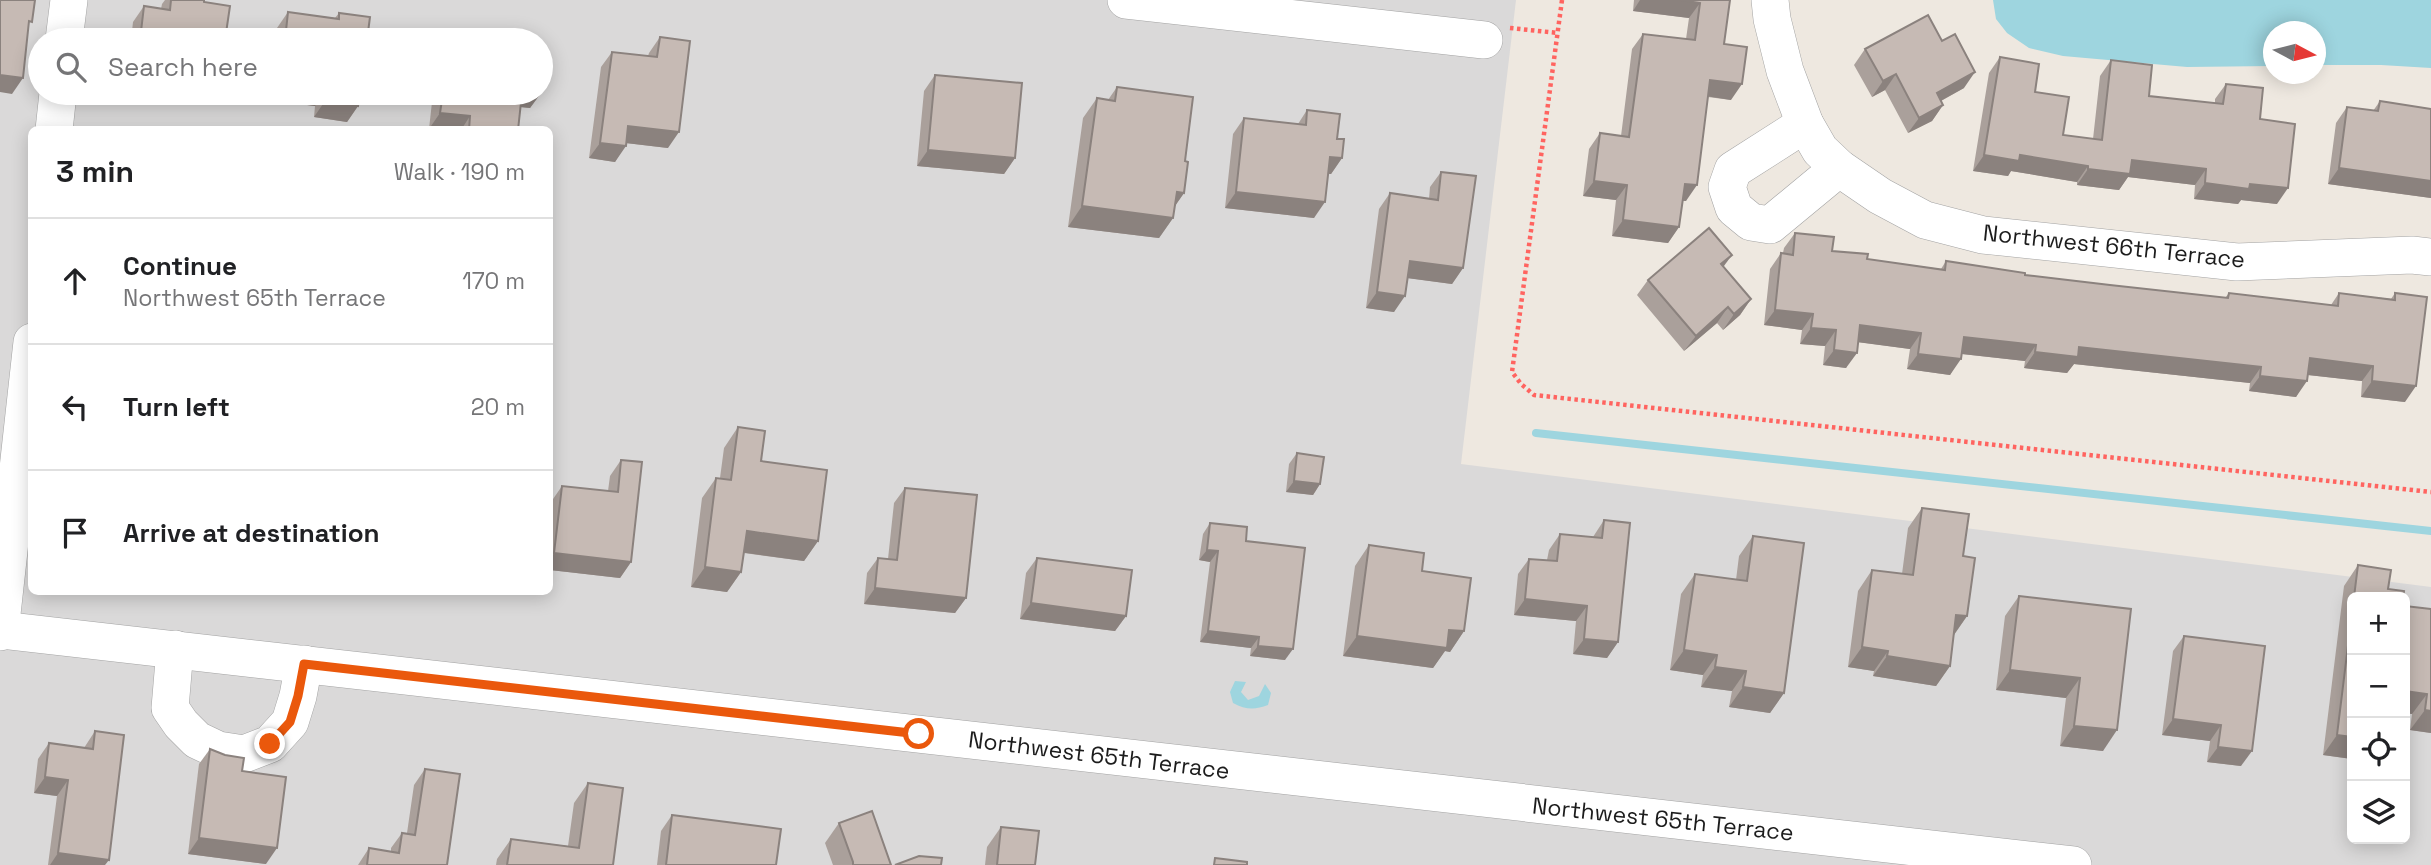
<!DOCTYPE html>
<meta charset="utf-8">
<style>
:root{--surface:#fff;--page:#f6f6f6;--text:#202124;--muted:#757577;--line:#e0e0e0}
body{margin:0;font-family:"Space Grotesk",sans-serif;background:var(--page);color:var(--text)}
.controls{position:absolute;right:21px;bottom:21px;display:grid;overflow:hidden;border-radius:10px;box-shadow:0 4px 18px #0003}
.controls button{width:63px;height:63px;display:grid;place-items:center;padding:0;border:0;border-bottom:2px solid var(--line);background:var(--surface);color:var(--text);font:35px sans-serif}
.compass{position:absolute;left:2263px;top:21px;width:63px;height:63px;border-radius:50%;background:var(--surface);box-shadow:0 4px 18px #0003;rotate:97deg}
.stop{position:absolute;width:21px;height:21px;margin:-16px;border:5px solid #ea580c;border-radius:50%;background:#fff}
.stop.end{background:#ea580c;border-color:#fff;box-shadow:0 2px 7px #0008}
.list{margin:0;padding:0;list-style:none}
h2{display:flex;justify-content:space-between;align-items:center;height:91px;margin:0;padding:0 28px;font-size:30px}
h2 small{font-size:23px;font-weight:400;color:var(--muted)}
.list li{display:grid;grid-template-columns:46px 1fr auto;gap:21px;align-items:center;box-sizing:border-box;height:126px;padding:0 28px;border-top:2px solid var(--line)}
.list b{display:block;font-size:26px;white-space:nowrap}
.list p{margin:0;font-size:23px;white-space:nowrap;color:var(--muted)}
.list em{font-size:23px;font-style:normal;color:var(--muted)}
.icon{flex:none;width:38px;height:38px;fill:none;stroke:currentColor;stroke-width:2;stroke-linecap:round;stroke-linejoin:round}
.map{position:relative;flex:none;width:2431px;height:865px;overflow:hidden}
.search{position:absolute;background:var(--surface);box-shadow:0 4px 18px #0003;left:28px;top:28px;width:525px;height:77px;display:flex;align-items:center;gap:18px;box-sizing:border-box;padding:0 24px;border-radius:38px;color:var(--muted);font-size:26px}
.panel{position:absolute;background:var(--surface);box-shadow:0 4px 18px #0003;left:28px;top:126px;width:525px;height:469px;border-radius:10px}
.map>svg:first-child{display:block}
.residential{fill:#dad9d9;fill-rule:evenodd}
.water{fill:#9ed5df}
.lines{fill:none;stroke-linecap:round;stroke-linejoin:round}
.stream{stroke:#9ed5df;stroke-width:8}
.minor-casing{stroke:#a3a3a3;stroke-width:38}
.path{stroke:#ff6460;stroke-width:4.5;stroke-dasharray:3.5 3.5;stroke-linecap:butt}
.minor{stroke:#fff;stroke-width:37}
.wall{fill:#aaa09b}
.shaded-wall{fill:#8b827e}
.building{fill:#c6bab4;stroke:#8b827e;stroke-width:2}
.route{stroke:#ea580c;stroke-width:9}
.labels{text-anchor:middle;stroke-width:5;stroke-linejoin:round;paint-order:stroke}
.street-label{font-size:23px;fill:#1c1c1c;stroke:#fff}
</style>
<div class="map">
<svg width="2431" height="865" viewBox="0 0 2431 865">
<rect width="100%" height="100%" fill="#eee8e0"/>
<path class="residential" d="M0,0H1516L1461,464L2431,587V865H0ZM40,40H541V93H40ZM32,130H550V592H32ZM2352,597H2405V839H2352Z"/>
<g class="water">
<path d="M1993,0H2431V68L2381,65H2316V32H2274L2273,66L2187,67L2063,56L2029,48L2007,33L1996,19Z"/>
<path d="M1235,681L1246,682L1241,692L1248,700L1259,696L1265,684L1271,693L1268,705C1255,710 1246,710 1233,703L1230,692Z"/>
</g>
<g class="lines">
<path class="stream" d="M1536,433L2431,531"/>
<g class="minor-casing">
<g id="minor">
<path d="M1126,0L1484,40"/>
<path d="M1770,0L1772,19L1785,71L1805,124L1820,150L1839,168L1880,196L1925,220L1983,235L2237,262L2412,255L2431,257"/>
<path d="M64,40L69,0"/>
<path d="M1805,124L1733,170L1727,187L1734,208L1751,222L1770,225L1839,168"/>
<path d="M54,130L58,93"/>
<path d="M0,630L2073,865"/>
<path d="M0,632L32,342"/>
<path d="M175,649L170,708L181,724L197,740L218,750L244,754L270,744L290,722L298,696L304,664"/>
</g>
</g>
<g class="path">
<path d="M1562,0L1512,372L1521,384L1534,395L2431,492"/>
<path d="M1510,28L1558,33"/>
</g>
<use href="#minor" class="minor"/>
</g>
<g class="wall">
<path d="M165,0H204V2L225,40H131L133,22L144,6L161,9L162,4Z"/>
<path d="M1634,0H1730L1724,44L1731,100L1708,97L1686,201H1683L1679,227L1668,243L1612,236L1616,200L1583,196L1589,149L1600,133L1621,136L1632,49L1643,34L1686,39L1689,18L1633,11Z"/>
<path d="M288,12L335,18L339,13L367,40H276L277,28Z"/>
<path d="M660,37L668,148L626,143L615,162L589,158L601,67L612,52L648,56L649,53Z"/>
<path d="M1865,49L1964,88L1941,101L1943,105L1932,121L1908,133L1885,90L1872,97L1854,65Z"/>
<path d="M2000,57L2035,92L2063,135L2093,139L2100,76L2111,60L2149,96L2215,103V99L2226,84L2260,119L2277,204L2241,200L2238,204L2194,199L2195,185L2128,177L2119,190L2077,185V182L2011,171L2008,176L1973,171L1989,73Z"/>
<path d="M935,75L1015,158L1004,174L917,166L924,91Z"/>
<path d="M1117,87L1185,161L1184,193L1175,206L1173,218L1159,238L1068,227L1083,118L1097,98L1108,100Z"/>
<path d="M269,93H360L358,106L347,122L314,117L315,106L268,100Z"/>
<path d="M433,93H541L530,108L520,107L518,130L429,129Z"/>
<path d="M2380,101L2431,109V198L2328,184L2336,123L2347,107L2373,111Z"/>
<path d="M1307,110L1337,139L1342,158L1331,174H1328L1314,218L1225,208L1233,134L1244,118L1298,124Z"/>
<path d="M1441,172L1463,268L1452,284L1408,278L1394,312L1366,308L1379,209L1390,193L1429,199L1430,187Z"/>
<path d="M1795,233L1832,251L1867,259L1941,269L1946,261L2025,275L2225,298L2229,293L2331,305L2339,293L2391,299L2395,293L2405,402L2361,397L2362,381L2308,375L2296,397L2249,391L2250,383L2074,364L2067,373L2024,368L2025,361L1962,354L1950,375L1907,369L1910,349L1858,342L1846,368L1823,365L1825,346L1800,344L1802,330L1764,325L1770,269L1781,253H1783L1784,248Z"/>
<path d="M1723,267L1751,299L1740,315L1723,330L1717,323L1684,351L1637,295L1648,280Z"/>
<path d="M738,427L761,461L818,541L804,561L744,553L741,572L727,592L691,587L702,498L716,478H720L724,448Z"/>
<path d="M1297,453L1320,484L1313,495L1286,492L1289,464Z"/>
<path d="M621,460L631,562L620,578L550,570V512L551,502L562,486L608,491L610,476Z"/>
<path d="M905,488L966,598L955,613L864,604L867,573L878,558L888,559L894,503Z"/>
<path d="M1922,508L1963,556L1967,616L1954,635L1950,666L1936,686L1873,676L1874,671L1848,667L1858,591L1872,570L1902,574L1908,528Z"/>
<path d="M1604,520L1618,642L1607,658L1573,654L1576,621L1514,615L1518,574L1529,559L1547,560L1549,550L1560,534L1593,537Z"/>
<path d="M1210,523L1246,541L1285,660L1250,656L1251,648L1200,642L1210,562L1199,560L1203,534Z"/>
<path d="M1753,536L1784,693L1770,713L1729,707L1732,691L1701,687L1703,675L1670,670L1681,594L1695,574L1736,580L1739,556Z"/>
<path d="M1369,545L1422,571L1464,631L1450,652L1445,651L1433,668L1343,656L1355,566Z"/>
<path d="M1037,558L1126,616L1115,631L1020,619L1026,573Z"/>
<path d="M2358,565L2388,589L2403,597H2352V759L2323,755L2344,586Z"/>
<path d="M2019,596L2131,609L2103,751L2060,746L2066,698L1996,690L2005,616Z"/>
<path d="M2405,606L2431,609V733L2410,730L2412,714L2405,713Z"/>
<path d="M2184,636L2241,766L2207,762L2210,741L2162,735L2173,651Z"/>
<path d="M95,731L105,865H48L57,796L34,793L38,759L49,743L84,748Z"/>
<path d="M210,749L242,771L266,864L188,854L199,764Z"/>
<path d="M425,769L447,865H358L369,848L391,852V848L402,833H407L414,785Z"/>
<path d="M588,783L613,865H496L497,859L511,839L568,846L574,803Z"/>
<path d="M672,815L776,865H657L661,831Z"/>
<path d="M839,823L891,865H833L825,843Z"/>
<path d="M1001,827L1035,865H985L987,847Z"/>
</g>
<g class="shaded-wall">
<path d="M1640,0H1681L1700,3L1689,18L1633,11Z"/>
<path d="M1975,72L1964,88L1926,109L1937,93Z"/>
<path d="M1896,74L1885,90L1872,97L1883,81Z"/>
<path d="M0,75L23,78L12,94L0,92Z"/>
<path d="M1710,80L1742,84L1731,100L1699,95Z"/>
<path d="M273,93H325L315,106L268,100Z"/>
<path d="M520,93H541L530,108L511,106Z"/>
<path d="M325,101L358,106L347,122L314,117Z"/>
<path d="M1943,105L1932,121L1908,133L1919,118Z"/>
<path d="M440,113L470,116L461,130L429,129Z"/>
<path d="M628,126L679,132L668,148L617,142Z"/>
<path d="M600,143L626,146L615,162L589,158Z"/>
<path d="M928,150L1015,158L1004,174L917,166Z"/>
<path d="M1984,155H2020L2088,166L2077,182L2011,171L2008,176L1973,171Z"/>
<path d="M1330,157L1342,158L1331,174L1319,173Z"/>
<path d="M2132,160L2206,169L2195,185L2128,177L2119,190L2077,185L2088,169Z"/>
<path d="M2339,168L2431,181V198L2328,184Z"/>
<path d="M1594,181L1627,185L1616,200L1583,196Z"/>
<path d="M2205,183L2250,184L2288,188L2277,204L2241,200L2238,204L2194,199Z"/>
<path d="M1685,184L1697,185L1686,201L1674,200Z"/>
<path d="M1177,192L1184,193L1170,213Z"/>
<path d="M1236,192L1325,202L1314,218L1225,208Z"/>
<path d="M1082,206L1173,218L1159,238L1068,227Z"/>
<path d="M1623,220L1679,227L1668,243L1612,236Z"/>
<path d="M1732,255L1721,270V264Z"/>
<path d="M1410,261L1463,268L1452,284L1399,277Z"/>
<path d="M1377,292L1405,296L1394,312L1366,308Z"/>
<path d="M1751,299L1740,315L1723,330L1734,314Z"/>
<path d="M1728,307L1717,323L1684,351L1696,336Z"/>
<path d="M1775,310L1813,314L1802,330L1764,325Z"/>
<path d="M1860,325L1921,333L1910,349L1849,341Z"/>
<path d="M1811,328L1836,330L1825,346L1800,344Z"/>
<path d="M1964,337L2036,345L2025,361L1953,353Z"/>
<path d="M2079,347L2261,367L2250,383L2074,364L2067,373L2024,368L2035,352Z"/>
<path d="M1834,350L1857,353L1846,368L1823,365Z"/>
<path d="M1918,354L1961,359L1950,375L1907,369Z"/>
<path d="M2310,358L2373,366L2362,381L2299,374Z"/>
<path d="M2260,376L2307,381L2296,397L2249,391Z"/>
<path d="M2372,381L2416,386L2405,402L2361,397Z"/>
<path d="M1294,481L1320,484L1313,495L1286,492Z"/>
<path d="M747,531L818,541L804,561L732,551Z"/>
<path d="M1207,550L1218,551L1210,562L1199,560Z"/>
<path d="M554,553L631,562L620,578L550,570V560Z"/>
<path d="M705,567L741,572L727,592L691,587Z"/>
<path d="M875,588L966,598L955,613L864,604Z"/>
<path d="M1525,599L1587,606L1576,621L1514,615Z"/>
<path d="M1031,603L1126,616L1115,631L1020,619Z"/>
<path d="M1956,615L1967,616L1953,636Z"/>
<path d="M1449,630L1464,631L1450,652L1445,651L1433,668L1343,656L1357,636Z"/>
<path d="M1208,631L1259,637L1251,648L1200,642Z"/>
<path d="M1584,639L1618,642L1607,658L1573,654Z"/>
<path d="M1258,646L1293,649L1285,660L1250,656Z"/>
<path d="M1862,647L1888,651L1874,671L1848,667Z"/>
<path d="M1684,650L1717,655L1703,675L1670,670Z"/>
<path d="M1887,656L1950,666L1936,686L1873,676Z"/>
<path d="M1715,667L1746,671L1732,691L1701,687Z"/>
<path d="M2010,670L2080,678L2066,698L1996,690Z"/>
<path d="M1743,687L1784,693L1770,713L1729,707Z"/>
<path d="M2405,691L2427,694L2412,714L2405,713Z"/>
<path d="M2425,710L2431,711V733L2410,730Z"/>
<path d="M2173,719L2221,725L2210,741L2162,735Z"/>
<path d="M2074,726L2117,730L2103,751L2060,746Z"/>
<path d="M2337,735L2352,737V759L2323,755Z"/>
<path d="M2218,747L2252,751L2241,766L2207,762Z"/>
<path d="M45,777L68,780L57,796L34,793Z"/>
<path d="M199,838L277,848L266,864L188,854Z"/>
<path d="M58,853L109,860L105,865H50Z"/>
</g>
<g class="building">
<path d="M0,0H35L32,22L29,21L23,78L0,75Z"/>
<path d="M171,0H204V2L230,6L225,40H140L144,6L170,10Z"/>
<path d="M1681,0H1730L1724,44L1747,47L1742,84L1710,80L1697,185L1685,184L1679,227L1623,220L1627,185L1594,181L1600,133L1629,137L1643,34L1695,40L1700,3Z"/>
<path d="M288,12L339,19V13L370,17L367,40H285Z"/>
<path d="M1928,15L1942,41L1955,34L1975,72L1937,93L1943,105L1919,118L1896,74L1883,81L1865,49Z"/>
<path d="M660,37L690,41L679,132L628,126L626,146L600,143L612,52L657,57Z"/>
<path d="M2000,57L2039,64L2035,92L2069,97L2063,135L2102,140L2111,60L2152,65L2149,96L2223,104L2226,84L2263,88L2260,119L2295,124L2288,188L2250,184L2249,189L2205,183L2206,169L2132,160L2130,174L2088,169V166L2020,155L2019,161L1984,155Z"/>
<path d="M541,64H544L541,93Z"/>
<path d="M935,75L1022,83L1015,158L928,150Z"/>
<path d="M1117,87L1193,97L1185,161L1188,162L1184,193L1177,192L1173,218L1082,206L1097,98L1115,101Z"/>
<path d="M326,93H360L358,106L325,101Z"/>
<path d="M443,93H522L518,130H469L470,116L440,113Z"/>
<path d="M2380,101L2431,109V181L2339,168L2347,107L2378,111Z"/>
<path d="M1307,110L1340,114L1337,139H1344L1342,158L1330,157L1325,202L1236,192L1244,118L1306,125Z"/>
<path d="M1441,172L1476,176L1463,268L1410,261L1405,296L1377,292L1390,193L1438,200Z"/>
<path d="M1709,228L1732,255L1721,264L1751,299L1734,314L1728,307L1696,336L1648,280Z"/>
<path d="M1795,233L1834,237L1832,251L1868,254L1867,259L1945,270L1946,261L2025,273V275L2110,285L2228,298L2229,293L2338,306L2339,293L2395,300V293L2427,297L2416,386L2372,381L2373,366L2310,358L2307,381L2260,376L2261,367L2079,347L2078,357L2035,352L2036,345L1964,337L1961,359L1918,354L1921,333L1860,325L1857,353L1834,350L1836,330L1811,328L1813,314L1775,310L1781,253L1793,255Z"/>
<path d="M738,427L765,431L761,461L827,470L818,541L747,531L741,572L705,567L716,478L731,480Z"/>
<path d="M1297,453L1324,457L1320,484L1294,481Z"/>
<path d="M621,460L642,462L631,562L554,553L562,486L618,492Z"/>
<path d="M905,488L977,495L966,598L875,588L878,558L897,560Z"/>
<path d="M1922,508L1969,514L1963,556L1975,558L1967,616L1956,615L1950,666L1887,656L1888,651L1862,647L1872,570L1913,575Z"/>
<path d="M1604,520L1630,523L1618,642L1584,639L1587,606L1525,599L1529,559L1557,561L1560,534L1602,538Z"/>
<path d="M1210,523L1247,527L1246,541L1305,548L1293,649L1258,646L1259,637L1208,631L1218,551L1207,550Z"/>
<path d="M1753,536L1804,543L1784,693L1743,687L1746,671L1715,667L1717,655L1684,650L1695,574L1747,581Z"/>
<path d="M1369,545L1424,553L1422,571L1471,578L1464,631L1449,630L1447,648L1357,636Z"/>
<path d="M1037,558L1132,570L1126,616L1031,603Z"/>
<path d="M2358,565L2391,570L2388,589L2404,591L2403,597H2354Z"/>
<path d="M2019,596L2131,609L2117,730L2074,726L2080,678L2010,670Z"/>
<path d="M2405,606L2431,609V711L2425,710L2427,694L2405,691Z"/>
<path d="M2352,613V737L2337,735Z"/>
<path d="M2184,636L2265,646L2252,751L2218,747L2221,725L2173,719Z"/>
<path d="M95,731L124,735L109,860L58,853L68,780L45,777L49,743L93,749Z"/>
<path d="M210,749L225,755L244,758L242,771L286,777L277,848L199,838Z"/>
<path d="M425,769L460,774L447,865H367L369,848L399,853L402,833L415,835Z"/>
<path d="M588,783L623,788L613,865H507L511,839L579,848Z"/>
<path d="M872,811L891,865H853V862L839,823Z"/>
<path d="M672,815L781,829L776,865H666Z"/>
<path d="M1001,827L1039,831L1035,865H997Z"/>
<path d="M919,856L942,858L941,865H895Z"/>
<path d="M1215,858L1247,862V865H1214Z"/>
</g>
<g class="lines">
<path class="route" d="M270,744L290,722L298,696L304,664L919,734"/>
</g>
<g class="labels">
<g class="street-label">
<text transform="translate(2114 246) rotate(6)" y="8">Northwest 66th Terrace</text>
<text transform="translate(1099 755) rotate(7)" y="8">Northwest 65th Terrace</text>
<text transform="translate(1663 819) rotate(6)" y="8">Northwest 65th Terrace</text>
</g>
</g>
</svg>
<div class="controls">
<button>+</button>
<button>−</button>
<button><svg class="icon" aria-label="locate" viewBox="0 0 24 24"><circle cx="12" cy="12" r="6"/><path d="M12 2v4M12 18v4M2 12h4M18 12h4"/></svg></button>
<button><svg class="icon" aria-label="layers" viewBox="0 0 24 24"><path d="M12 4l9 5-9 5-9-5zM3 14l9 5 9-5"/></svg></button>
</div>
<svg class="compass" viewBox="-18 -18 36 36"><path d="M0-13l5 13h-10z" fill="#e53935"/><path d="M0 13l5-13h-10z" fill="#757577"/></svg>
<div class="stop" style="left:919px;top:734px"></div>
<div class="stop end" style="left:270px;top:744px"></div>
<div class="search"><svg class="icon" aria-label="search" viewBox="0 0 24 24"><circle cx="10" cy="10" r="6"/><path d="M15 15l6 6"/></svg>Search here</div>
<section class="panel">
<h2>3 min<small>Walk · 190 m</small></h2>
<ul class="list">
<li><svg class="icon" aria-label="ahead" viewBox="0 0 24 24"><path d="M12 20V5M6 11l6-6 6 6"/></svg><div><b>Continue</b><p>Northwest 65th Terrace</p></div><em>170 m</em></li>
<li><svg class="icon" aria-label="left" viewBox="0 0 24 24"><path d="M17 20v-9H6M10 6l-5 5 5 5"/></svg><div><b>Turn left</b></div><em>20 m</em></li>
<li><svg class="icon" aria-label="arrive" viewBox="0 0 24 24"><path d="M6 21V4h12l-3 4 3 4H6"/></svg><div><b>Arrive at destination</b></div></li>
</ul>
</section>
</div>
